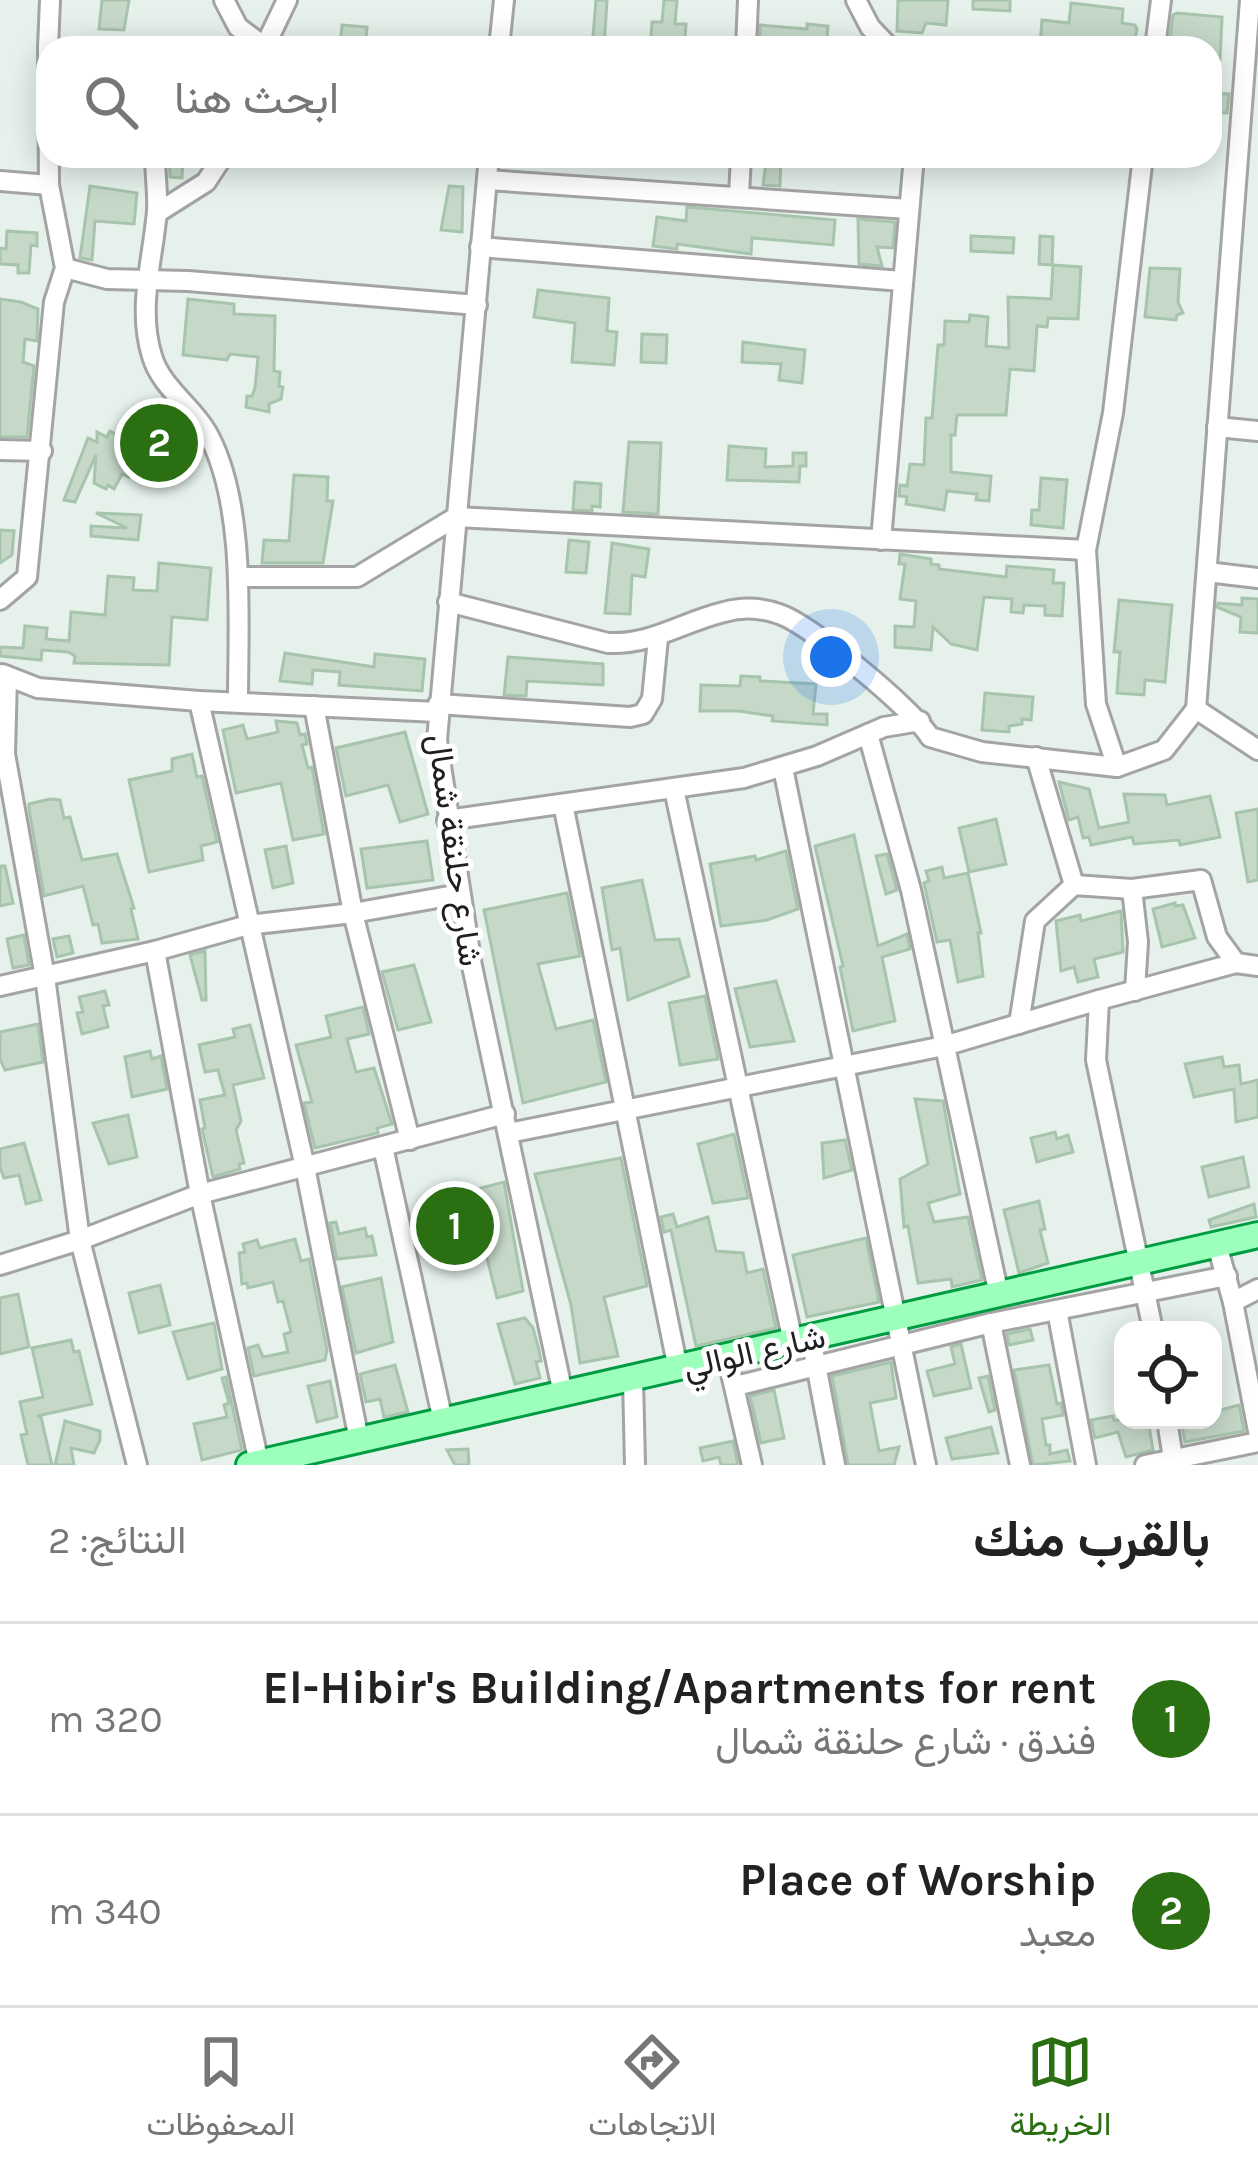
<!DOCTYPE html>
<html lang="ar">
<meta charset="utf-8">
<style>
:root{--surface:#fff;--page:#f6f6f6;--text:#222;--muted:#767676;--line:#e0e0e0;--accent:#2a7013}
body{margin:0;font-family:Karla,Vazirmatn,sans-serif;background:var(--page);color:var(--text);direction:rtl}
.controls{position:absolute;right:36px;bottom:36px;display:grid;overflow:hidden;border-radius:24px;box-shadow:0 6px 30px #0003}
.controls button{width:108px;height:108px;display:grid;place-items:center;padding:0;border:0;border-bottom:3px solid var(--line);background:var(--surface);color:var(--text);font:60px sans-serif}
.you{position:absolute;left:831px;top:657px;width:42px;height:42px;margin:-30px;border:9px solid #fff;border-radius:50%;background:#1a73e8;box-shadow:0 0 0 18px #1a73e833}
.badge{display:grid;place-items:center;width:78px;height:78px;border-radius:50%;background:var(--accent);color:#fff;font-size:39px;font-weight:700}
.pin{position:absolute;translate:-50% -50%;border:6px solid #fff;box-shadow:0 3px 12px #0006}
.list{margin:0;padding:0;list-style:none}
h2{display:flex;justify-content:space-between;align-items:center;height:156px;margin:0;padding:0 48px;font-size:51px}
h2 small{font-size:39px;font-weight:400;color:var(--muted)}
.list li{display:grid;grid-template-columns:78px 1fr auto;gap:36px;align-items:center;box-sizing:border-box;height:192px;padding:0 48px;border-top:3px solid var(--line)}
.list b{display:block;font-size:45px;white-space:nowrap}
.list p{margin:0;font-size:39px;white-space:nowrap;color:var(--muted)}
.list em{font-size:39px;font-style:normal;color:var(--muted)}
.icon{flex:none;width:66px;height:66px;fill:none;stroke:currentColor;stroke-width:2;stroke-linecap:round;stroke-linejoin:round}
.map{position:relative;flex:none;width:1258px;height:1465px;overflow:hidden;direction:ltr}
.search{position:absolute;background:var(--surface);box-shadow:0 6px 30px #0003;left:36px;right:36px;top:36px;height:132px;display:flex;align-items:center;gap:30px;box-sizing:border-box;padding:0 42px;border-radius:36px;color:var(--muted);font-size:45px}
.sheet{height:540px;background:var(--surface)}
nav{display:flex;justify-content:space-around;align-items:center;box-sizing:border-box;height:168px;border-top:3px solid var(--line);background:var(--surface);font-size:33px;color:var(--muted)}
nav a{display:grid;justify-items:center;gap:6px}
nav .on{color:var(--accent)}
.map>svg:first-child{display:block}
.building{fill:#c6d9c9;stroke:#a7c4ad;stroke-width:3}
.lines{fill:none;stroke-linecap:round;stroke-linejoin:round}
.minor-casing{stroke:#a4a4a4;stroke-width:24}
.major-casing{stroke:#009c41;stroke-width:30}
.minor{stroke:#fff;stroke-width:18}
.major{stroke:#9dffbc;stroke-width:24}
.labels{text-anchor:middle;stroke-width:10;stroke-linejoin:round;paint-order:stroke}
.street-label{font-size:33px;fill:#202020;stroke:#fff}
</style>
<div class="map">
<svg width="1258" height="1465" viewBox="0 0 1258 1465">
<rect width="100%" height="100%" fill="#e6f1eb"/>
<g class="building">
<path d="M102,0H129L124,30L99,29Z"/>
<path d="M596,0H607L604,48H592Z"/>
<path d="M664,0H677L675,24H686L685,39L676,38L675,48H650L652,22H662Z"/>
<path d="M904,0H948L946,25L926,23L922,33L897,31L898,1Z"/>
<path d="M973,0H1010V11L973,9Z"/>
<path d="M1071,3L1123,9L1122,23L1135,25L1137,29L1133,48L1040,45L1042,20L1069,23Z"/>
<path d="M1177,13L1222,17L1220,59L1210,58V48H1169L1173,15Z"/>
<path d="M807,24L828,26L827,38L850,40L849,48H760V25L807,29Z"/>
<path d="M342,25L367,27L365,48H340Z"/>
<path d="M1210,93L1229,94L1227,113L1210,112Z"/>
<path d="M169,156H183L182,178L170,177Z"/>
<path d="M767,156H781L780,186L763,185Z"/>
<path d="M90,186L137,193L134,224L95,221L92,260L80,258Z"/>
<path d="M449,186L463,187L462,232L441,230Z"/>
<path d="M687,207L835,220L833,245L752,238L751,254L677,244V249L653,246L657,217L686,221Z"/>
<path d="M858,219L895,222L893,248L877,247L882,266L859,264Z"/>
<path d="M7,231L37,233V246L31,245L29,273H18V265L0,264V248L6,249Z"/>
<path d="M971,236L1014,238L1013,253L971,251Z"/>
<path d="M1040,236L1053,237L1052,265L1039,264Z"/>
<path d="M1053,265L1081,267L1078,319L1048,318L1047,327L1037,326L1034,371L1010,369L1006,415H957L955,435H951V472L991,476L989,501L976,500L977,494L947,491L944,510L906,504L907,497L899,496L900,485L907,486L910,464L924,465L926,418H932L938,345H944L945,321L969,322L970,315L988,317L986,346L1009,348L1008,297L1051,299Z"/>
<path d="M1150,268L1180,269L1178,302L1183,313L1177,315L1176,320L1145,317Z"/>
<path d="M538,290L609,298L607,331L617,332L614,365L572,362L575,323L534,317Z"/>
<path d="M0,299L21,302L38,309L37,341L25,339L23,362L34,366L27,437H0Z"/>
<path d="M188,299L234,304V314L275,316L274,371L280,372L279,386L283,387L281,399L269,404V412L246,407L247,396H252L255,388L258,357L230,354L227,360L183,355Z"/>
<path d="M642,334L667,335L666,363L641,362Z"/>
<path d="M743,342L805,350L802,383L779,380L781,364L742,362Z"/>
<path d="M123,422L149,425L146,455L128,453L133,470L129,477L122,474L114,489L108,485L106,489L94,483L96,455L75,502L64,500L88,438L97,442V432L107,437L110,431L121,437Z"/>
<path d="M629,442L661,443L658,514L623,512Z"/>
<path d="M729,446L766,449L765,467L793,466V453H806V466H800L799,482L727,480Z"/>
<path d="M294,475L328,477L327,501H333L323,563H262L264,540L289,541Z"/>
<path d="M1041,478L1067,480L1063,528L1031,525L1032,510H1039Z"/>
<path d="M575,482L601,484L600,507L592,506V511L573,510Z"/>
<path d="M96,513L141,515L138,540L91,536V526L127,528Z"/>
<path d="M0,530L14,531L12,555L0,563Z"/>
<path d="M569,540L589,542L586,573L566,572Z"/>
<path d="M612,543L649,549L645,577L632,575L630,614L605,613Z"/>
<path d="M900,554L931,559V564L939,565V569L982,574L1006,577L1007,566L1054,570L1053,583H1064L1062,616L1045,615V606L1024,605L1023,613L1011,612L1012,599L984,597L977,650L951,644L933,627L931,650L895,647V626L914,627L916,601L900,599L905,564H899Z"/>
<path d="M159,563L211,568L207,620L172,617L169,665L74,663L75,656L68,652L42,650L41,660L0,656V647L23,648L25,626L47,628L46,639L69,641L71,612L105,615L108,576L134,578L133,590L157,591Z"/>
<path d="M1242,598L1258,599V633L1240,632L1241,617L1217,607L1218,603L1242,605Z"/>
<path d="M1119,600L1172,605L1165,682L1145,680L1144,695L1117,693L1120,652H1114Z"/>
<path d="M285,653L374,667L375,654L425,659L422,691L339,685L340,672L313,670L312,684L280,681Z"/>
<path d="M508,657L603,664V685L527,681L526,696L504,695Z"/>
<path d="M741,676L760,677V681L816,684L813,714H827V725L772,721L773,716L739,711H700L701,685L740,686Z"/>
<path d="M985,693L1033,697L1031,720L1022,719V724L1009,726V732L982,730Z"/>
<path d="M276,721L297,723L300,735L305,734L307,744L302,745L308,768L312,767L324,834L293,840L281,783L236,793L223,730L243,725L247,739L278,732Z"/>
<path d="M405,732L428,814L400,822L388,785L346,796L336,748Z"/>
<path d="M192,754L197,777L202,776L217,842L201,846L203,860L149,872L129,780L172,771V759Z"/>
<path d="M1059,782L1089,789L1099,828L1129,822L1124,794L1165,795L1167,805L1210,796L1220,837L1180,845L1179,840L1134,844L1132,837L1091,845L1089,837L1083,838L1078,817L1069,820Z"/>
<path d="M50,799L60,800L64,818L70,817L82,860L117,854L134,908L131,909L138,939L102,943L98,924L93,925L83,886L44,896L29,809V804Z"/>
<path d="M1258,809V880L1248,882L1236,813Z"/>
<path d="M996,819L1006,864L969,872L959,828Z"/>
<path d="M854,835L878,946L907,934L910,949L882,957L895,1021L853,1031L840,967L843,966L815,846Z"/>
<path d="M427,841L433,880L367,888L361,849Z"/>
<path d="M286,846L293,883L273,888L265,850Z"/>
<path d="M786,851L798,909L767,920L721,926L710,864L755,856L756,860Z"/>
<path d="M887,854L897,890L886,894L876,856Z"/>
<path d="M0,866H5L13,903L0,906Z"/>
<path d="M942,867L944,878L968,873L981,933H978L983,976L958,982L950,940L937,942L924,883L929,881L926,871Z"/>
<path d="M642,880L655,940L679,939L689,976L628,1000L620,948L612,950L602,888Z"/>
<path d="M567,893L580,956L538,964L556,1029L593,1020L606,1082L523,1103L484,910Z"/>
<path d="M1175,903V906L1183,905L1195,938L1162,947L1153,909Z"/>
<path d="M1121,911L1123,952L1094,959L1098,977L1078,982L1074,967L1061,971L1056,921L1080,915L1081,921Z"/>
<path d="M24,935L29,965L13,968L7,939Z"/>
<path d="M69,936L73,953L57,957L53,939Z"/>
<path d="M205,951L206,1000H202L190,955Z"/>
<path d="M414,965L431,1022L398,1030L382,972Z"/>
<path d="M776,981L794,1041L750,1047L735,989Z"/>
<path d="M105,991L109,1005L103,1006L108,1027L82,1034L77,1013L83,1012L79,997Z"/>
<path d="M705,996L718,1059L680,1065L669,1003Z"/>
<path d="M363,1007L369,1034L347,1039L356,1072L374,1068L392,1124L377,1128L378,1133L315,1148L304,1103L312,1102L296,1045L331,1037L326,1016Z"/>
<path d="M38,1024L43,1062L5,1070L0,1059V1032Z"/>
<path d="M250,1025L264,1078L233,1085L241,1121L236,1130L244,1163L239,1164L240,1169L213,1177L202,1129L205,1128L200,1100L225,1095L218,1070L205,1072L199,1045L235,1037L233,1029Z"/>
<path d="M150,1051L152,1059L161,1056L167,1089L132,1097L125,1057Z"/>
<path d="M1222,1057L1224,1067L1239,1065L1241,1084L1258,1080V1117L1236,1122L1234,1089L1194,1097L1185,1064Z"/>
<path d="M915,1099L943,1101L960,1194L928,1203L934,1222L968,1217L982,1280L952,1287L951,1279L918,1283L908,1226L904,1227L900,1179L928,1164Z"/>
<path d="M128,1115L137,1157L109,1164L93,1123Z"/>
<path d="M1055,1132L1057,1139L1068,1135L1073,1152L1037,1162L1031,1138Z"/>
<path d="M734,1134L748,1198L713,1203L698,1144Z"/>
<path d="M845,1140L852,1170L824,1178L822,1143Z"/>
<path d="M24,1143L41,1200L26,1204L19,1175L4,1178L0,1167V1149Z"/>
<path d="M1243,1157L1249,1187L1209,1197L1202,1167Z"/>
<path d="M621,1158L647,1286L604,1297L618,1356L580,1363L571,1305L535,1174Z"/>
<path d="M504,1182L523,1291L497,1298L486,1254L436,1263L428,1225L447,1221L442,1198Z"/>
<path d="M1039,1201L1045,1229L1040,1230L1048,1263L1019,1273L1004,1210Z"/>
<path d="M1254,1204L1256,1217L1211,1227L1209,1220Z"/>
<path d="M673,1214L677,1227L708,1217L716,1251L743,1253L747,1273L763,1269L776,1328L696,1346L671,1230L664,1232L661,1217Z"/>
<path d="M336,1222L339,1234L365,1228L367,1237L372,1236L376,1255L337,1259L330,1223Z"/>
<path d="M866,1238L879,1302L807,1317L793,1255Z"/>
<path d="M295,1239L301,1261L309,1259L327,1350L325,1360L254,1376L248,1348L258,1345L263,1357L288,1352L284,1334L291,1332L283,1301L278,1302L273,1282L248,1288L247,1283L242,1284L239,1253L245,1252L243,1244L257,1240L260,1248Z"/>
<path d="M381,1278L393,1342L356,1353L342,1287Z"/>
<path d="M160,1285L170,1325L139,1333L129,1293Z"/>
<path d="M18,1294L29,1347L0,1354V1298Z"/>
<path d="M525,1318L533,1328L539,1350L541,1361L536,1362L540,1378L515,1384L498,1324Z"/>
<path d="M214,1323L222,1369L188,1379L173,1332Z"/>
<path d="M1030,1329L1033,1340L1009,1345L1007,1334Z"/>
<path d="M71,1340L74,1352L79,1351L92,1404L37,1416L41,1417L52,1465H28L21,1435L27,1434L20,1402L43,1397L32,1348Z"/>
<path d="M961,1344L971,1388L934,1396L927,1371L955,1364L951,1347Z"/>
<path d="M891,1362L896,1398L870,1403L879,1451L899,1447L894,1465H848L832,1376Z"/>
<path d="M395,1365L408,1412L384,1417L380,1399L366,1402L360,1374Z"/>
<path d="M1049,1365L1057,1404L1061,1403L1063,1415L1042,1419L1046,1445H1050V1454L1067,1450L1070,1461L1033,1465L1014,1370Z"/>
<path d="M988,1376L995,1410L989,1412L979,1378Z"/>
<path d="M226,1377L242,1450L202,1460L194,1424L227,1417L224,1405L229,1403L222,1378Z"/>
<path d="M330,1381L337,1417L317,1422L308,1386Z"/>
<path d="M774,1390L784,1438L761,1443L750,1396Z"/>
<path d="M1239,1405L1244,1431L1185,1442L1181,1420H1213V1412Z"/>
<path d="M1113,1416L1114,1420H1148L1153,1450L1126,1457L1118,1432L1095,1438L1091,1420Z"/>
<path d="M65,1421L100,1431V1440L94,1453L71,1448L74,1465H55Z"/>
<path d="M991,1427L998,1453L952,1459L946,1438Z"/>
<path d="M733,1441L738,1465H721L719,1457L703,1461L700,1448Z"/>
<path d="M468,1449L469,1465H455L447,1450Z"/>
</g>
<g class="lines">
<g class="minor-casing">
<g id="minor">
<path d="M224,0L238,27L265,47"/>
<path d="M856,0L870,27L890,48"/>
<path d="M48,48L50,0"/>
<path d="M264,48L287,0"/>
<path d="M499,48L504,0"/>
<path d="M746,48L748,0"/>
<path d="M1155,48L1161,0"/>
<path d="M155,156C155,174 158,193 157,211C153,259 137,308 152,356C161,388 195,408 210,438C246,509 238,622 238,700"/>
<path d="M489,156L437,740L472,966L563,1394"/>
<path d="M487,180L908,209"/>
<path d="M0,181L49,185"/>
<path d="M739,195L741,156"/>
<path d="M157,213L206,182L223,156"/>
<path d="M480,247L902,281"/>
<path d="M65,268L107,279L188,281L477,305"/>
<path d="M1217,427L1258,431"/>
<path d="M0,450L42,451"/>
<path d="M881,540L914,156"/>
<path d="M1207,572L1258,578"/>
<path d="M238,577H357L456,517L1086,550"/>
<path d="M0,600L27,577L54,302L65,268L49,185L48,50"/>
<path d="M448,602L608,643C652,645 682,622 724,612C742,607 762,608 779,614C810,624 913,709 930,737L982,752L1117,767L1164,750L1196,709L1250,0"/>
<path d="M2,674L38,688L199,701L438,712"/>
<path d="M7,676L5,754L45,977L80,1240L137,1465"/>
<path d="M199,701L305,1167L359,1440"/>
<path d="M438,704L630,717L643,714L652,699L658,638"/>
<path d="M314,706L353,913L410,1140"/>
<path d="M1196,709L1258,750"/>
<path d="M868,734L911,890L999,1295"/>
<path d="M1036,757L1074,885"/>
<path d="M1117,767L1096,704L1086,550L1113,413L1143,156"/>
<path d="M783,768L926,1465"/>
<path d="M674,789L793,1342"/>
<path d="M563,804L678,1369"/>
<path d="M447,820L744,778L817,756L884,727L920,721"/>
<path d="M1132,889L1138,942L1135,991"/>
<path d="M155,951L200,1194L259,1463"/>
<path d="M0,986L155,951L248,925L353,913L460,894"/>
<path d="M1019,1024L1035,921L1074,885L1132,889L1201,880L1217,937L1236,963"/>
<path d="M509,1133L944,1046L1099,1000"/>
<path d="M383,1147L443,1421"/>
<path d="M1217,1245L1233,1302L1258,1431"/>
<path d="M0,1265L80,1240L200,1194L505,1114"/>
<path d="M1233,1302L1258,1289"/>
<path d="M1057,1310L1086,1465"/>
<path d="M991,1323L1020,1465"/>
<path d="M1153,1330L1096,1060L1099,1000L1236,963L1258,966"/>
<path d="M811,1338L835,1465"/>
<path d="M727,1356L752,1465"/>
<path d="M633,1379L635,1465"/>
<path d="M736,1386L991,1323L1227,1276"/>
<path d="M1167,1420L1174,1465"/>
<path d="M1145,1465L1258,1442"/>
</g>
</g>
<g class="major-casing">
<path id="major" d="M249,1465L1258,1235"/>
</g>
<use href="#minor" class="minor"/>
<use href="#major" class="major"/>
</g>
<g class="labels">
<g class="street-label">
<text transform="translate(456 850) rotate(82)" y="12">شارع حلنقة شمال</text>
<text transform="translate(754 1351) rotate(-13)" y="12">شارع الوالي</text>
</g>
</g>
</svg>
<div class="controls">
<button><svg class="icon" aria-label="locate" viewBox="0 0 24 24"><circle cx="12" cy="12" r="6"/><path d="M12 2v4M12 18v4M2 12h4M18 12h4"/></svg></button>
</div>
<div class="you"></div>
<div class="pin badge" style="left:455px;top:1226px">1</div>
<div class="pin badge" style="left:159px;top:443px">2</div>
<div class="search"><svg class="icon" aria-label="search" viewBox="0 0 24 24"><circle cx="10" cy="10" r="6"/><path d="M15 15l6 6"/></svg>ابحث هنا</div>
</div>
<section class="sheet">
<h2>بالقرب منك<small>النتائج: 2</small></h2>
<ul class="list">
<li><span class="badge">1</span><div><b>El-Hibir's Building/Apartments for rent</b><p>فندق · شارع حلنقة شمال</p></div><em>320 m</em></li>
<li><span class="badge">2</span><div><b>Place of Worship</b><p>معبد</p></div><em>340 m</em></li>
</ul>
</section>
<nav>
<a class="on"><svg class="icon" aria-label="map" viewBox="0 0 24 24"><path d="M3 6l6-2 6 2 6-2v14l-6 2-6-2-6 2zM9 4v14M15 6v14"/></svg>الخريطة</a>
<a><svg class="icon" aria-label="directions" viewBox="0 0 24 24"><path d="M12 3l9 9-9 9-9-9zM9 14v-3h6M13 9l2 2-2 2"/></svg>الاتجاهات</a>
<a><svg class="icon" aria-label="saved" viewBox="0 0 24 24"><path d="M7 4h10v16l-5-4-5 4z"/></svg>المحفوظات</a>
</nav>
